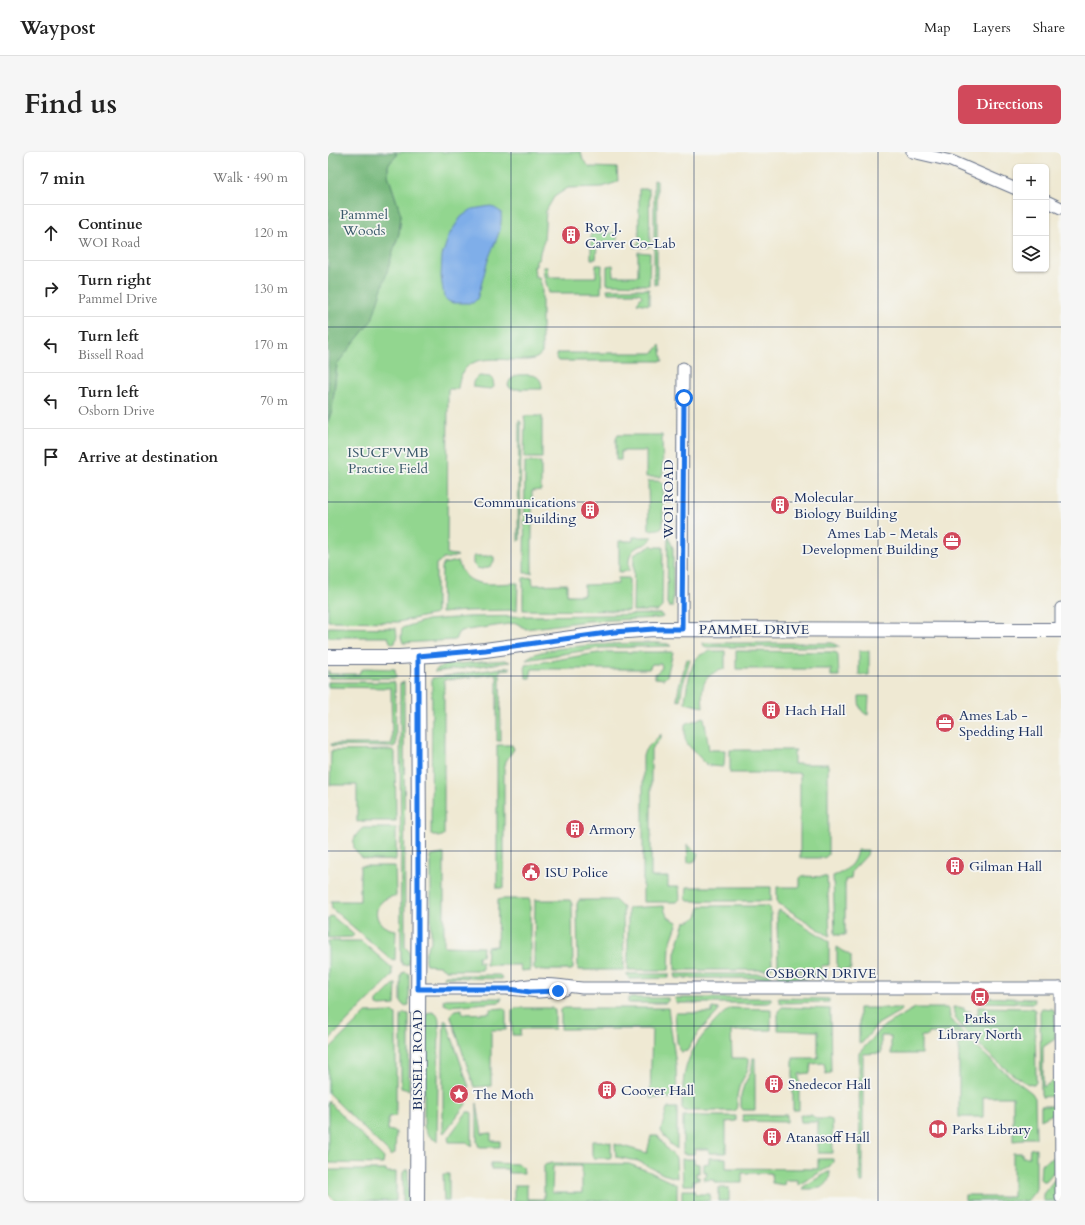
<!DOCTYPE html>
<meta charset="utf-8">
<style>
:root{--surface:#fff;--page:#f6f6f6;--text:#222;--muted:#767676;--line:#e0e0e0;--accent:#d1495b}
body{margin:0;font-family:Cardo,serif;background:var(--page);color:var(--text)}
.controls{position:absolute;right:12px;top:12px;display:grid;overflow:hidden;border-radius:6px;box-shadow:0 1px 3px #0004}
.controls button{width:36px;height:36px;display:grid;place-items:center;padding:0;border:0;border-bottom:1px solid var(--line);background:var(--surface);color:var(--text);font:20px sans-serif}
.stop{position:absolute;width:12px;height:12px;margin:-9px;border:3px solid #1a73e8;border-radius:50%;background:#fff}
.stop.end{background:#1a73e8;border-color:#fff;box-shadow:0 1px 4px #0008}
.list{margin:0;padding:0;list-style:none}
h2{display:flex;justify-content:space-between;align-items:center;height:52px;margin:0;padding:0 16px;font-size:17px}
h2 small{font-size:13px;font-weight:400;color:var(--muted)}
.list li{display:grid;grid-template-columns:26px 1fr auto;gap:12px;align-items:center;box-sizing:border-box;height:56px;padding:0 16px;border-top:1px solid var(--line)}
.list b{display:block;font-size:15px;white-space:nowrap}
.list p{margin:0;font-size:13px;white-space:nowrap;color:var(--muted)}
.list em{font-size:13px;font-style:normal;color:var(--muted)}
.icon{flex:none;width:22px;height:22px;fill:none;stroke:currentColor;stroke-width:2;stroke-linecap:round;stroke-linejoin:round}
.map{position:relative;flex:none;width:733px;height:1049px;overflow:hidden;border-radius:6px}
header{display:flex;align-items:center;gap:24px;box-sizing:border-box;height:56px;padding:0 20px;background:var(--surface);border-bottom:1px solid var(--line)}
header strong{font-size:19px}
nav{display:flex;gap:22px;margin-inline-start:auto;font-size:14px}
.intro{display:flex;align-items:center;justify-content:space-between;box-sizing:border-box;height:96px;padding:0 24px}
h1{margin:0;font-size:28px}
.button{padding:10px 18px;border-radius:6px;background:var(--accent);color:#fff;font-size:14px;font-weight:700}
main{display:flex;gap:24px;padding:0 24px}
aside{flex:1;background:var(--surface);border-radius:6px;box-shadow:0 1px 3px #0004}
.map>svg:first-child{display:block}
.green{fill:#92d68f;stroke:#568276;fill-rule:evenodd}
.forest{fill:#75b77a;stroke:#48736c}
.water{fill:#7faee9;stroke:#4d6ea4}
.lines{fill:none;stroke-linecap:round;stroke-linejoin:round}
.minor-casing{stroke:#657087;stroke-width:13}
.tertiary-casing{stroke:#657087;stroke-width:16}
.minor{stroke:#fff;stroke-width:11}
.tertiary{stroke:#fff;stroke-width:14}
.route{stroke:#1a73e8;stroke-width:5}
.grid{fill:none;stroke:#1b2f5e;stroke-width:1;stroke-opacity:0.55}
.labels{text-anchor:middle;stroke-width:3.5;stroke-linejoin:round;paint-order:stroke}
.park-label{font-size:14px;fill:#39596a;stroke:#f6f6f2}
.poi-label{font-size:14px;fill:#1b2f5e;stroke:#f6f6f2;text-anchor:start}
.street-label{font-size:14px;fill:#1b2f5e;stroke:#f6f6f2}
</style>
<header>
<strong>Waypost</strong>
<nav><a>Map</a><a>Layers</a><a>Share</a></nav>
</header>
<div class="intro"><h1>Find us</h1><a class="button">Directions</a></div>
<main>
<aside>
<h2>7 min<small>Walk · 490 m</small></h2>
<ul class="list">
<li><svg class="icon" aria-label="ahead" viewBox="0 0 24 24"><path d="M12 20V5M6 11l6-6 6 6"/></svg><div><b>Continue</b><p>WOI Road</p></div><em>120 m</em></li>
<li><svg class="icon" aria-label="right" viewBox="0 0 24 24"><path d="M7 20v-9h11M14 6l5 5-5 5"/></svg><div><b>Turn right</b><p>Pammel Drive</p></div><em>130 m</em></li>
<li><svg class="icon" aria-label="left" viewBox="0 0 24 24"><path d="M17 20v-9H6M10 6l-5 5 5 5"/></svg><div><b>Turn left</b><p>Bissell Road</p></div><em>170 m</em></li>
<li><svg class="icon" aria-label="left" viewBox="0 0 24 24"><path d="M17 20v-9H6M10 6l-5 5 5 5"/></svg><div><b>Turn left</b><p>Osborn Drive</p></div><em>70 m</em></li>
<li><svg class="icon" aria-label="arrive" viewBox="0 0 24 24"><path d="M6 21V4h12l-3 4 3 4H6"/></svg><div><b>Arrive at destination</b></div></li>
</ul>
</aside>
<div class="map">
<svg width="733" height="1049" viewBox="0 0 733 1049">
<rect width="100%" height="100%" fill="#f6f6f2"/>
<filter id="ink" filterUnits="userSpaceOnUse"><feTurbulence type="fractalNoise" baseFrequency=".025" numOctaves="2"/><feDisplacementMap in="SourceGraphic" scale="8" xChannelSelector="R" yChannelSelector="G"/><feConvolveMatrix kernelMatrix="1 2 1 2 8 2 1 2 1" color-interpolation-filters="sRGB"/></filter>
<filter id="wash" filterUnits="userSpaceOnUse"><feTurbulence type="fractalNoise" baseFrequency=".012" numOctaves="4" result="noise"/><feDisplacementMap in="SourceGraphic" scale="16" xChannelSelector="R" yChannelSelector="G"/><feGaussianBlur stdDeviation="0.9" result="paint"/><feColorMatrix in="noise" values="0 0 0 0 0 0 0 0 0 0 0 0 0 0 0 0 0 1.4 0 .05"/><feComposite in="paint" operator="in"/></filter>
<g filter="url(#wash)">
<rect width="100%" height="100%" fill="#efe9d3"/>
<g class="green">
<path d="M68,0H253L255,8L262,15L289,16L290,30L274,35L240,36L226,45L218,59L216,88L212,100L211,108H208V114H206L207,125H211L214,135V201C208,209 200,208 191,208C164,208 134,200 130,236L129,237H120L119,402L128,403L130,404L115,407L108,412V462L70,470L0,469V269L4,258L9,212L16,202L60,115L71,81L73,63L60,23V13L68,4Z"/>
<path d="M326,28L329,29V132L326,133Z"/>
<path d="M311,37H321L322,94L320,95H306V93L311,92Z"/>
<path d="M263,81H289V94C282,88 274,88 269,96L268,107H263Z"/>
<path d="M310,100L322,101L321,133L279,132V114L285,113L286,124H310Z"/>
<path d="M268,113H274L273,141H221L216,124L215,115H219L220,125H268Z"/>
<path d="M279,137H321V153L309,151L314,144L311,141H280Z"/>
<path d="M332,193L335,209H230L228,206L230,201H325Z"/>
<path d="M189,223C201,223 214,220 214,237H183L180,233L182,228Z"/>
<path d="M152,224L162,225L165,228L166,235L163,237L145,235C144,229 147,226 152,224Z"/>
<path d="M196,264H214V306H196L197,270Z"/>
<path d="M191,268L193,270L192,388L190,390Z"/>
<path d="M290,283H334L335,321L333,325H318V299H293V308H288V287Z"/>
<path d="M197,310H213V338L204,339V421H196Z"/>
<path d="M320,329H331L335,333V375L331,377L321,378Z"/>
<path d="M340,384L345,396V447L344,455H341L339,451Z"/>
<path d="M305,385H324C321,396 309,391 304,400C300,405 301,413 301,419L291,420V389H305Z"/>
<path d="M324,393L326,395H335L334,455L330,459H305L306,404C310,396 318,399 324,393Z"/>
<path d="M147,404H164L166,405V409L163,414L154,417L149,416L145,412V405Z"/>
<path d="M130,409C138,439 165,431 190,431L189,458L139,459L113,461L114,416L115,412Z"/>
<path d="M204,425L205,433L239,432V443H256V433L290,432V426H301V459L195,458V426Z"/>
<path d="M333,462L335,465L332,466L259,469L198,477L188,471L133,479L130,481L127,488L75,491L73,485L74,476L99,468L140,465Z"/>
<path d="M0,475L68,476L69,484L67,491L65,492L62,490L60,485H0Z"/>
<path d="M331,491L340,492L343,494L272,496L198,508C206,492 311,491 331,491Z"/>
<path d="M375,491H504L512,495H379L376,494Z"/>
<path d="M382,499H397V517C374,522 373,535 375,555L357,551C357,543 363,513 368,507C372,502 377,501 382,499Z"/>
<path d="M408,499L505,500L509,501L510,504L511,524H503V517H408Z"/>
<rect x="531" y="499" width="10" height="24"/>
<path d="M278,500H345L339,524L336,527L327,526V522L332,518L334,515L333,512H324L321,517H204L202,526H198L197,513L257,503Z"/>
<path d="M359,507L362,508L354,536L352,549L349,548L351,534Z"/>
<path d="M177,508L182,510L106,520L109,517L117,513Z"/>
<path d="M182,515V517L172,518L173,589H169V522L116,528V683L111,685L103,682L104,526Z"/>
<path d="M37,516L67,517L68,526H0V518L2,522H31L32,519Z"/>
<path d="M0,530H66L67,531L68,593L65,595L4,594L3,592H64L63,536L0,535Z"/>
<path d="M76,530L77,792V795L81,799V812L75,813L73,809L72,532Z"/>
<path d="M531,544H541L540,563C531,560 531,552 531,544Z"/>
<path d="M376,565L381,598H397L396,614L395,615L383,614L378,612L360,593L357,587V572Z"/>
<path d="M333,582V586L323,597V725H340V735H351L352,747L349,750H315V604L317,598Z"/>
<path d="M169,593H184L186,597L178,609L176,617V736H169Z"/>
<path d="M402,598H468L466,601V612H500V703L496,706H472V621H402Z"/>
<path d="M3,599L64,598L67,600L68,669H37L29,670V633H2Z"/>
<path d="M35,676H68V708C59,708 48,709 39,707C36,707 33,705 31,703C21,693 26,683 35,676Z"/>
<path d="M359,692L370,702L367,709L360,711Z"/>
<path d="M529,698H540L539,703L524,719L523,727L517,728V783H509L507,782L505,724C518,720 527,712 529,698Z"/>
<path d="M114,702H116V794L155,795L154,804H150V810H154V818H118L112,814L98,813C95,804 98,797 103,790V704Z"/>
<path d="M32,714H67L68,744C42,746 42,776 68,778L67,808L63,807L4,757L3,749H32Z"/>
<path d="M474,724L499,725L502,783L501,784L450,751L449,748V735H472V726Z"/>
<path d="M359,735H443V749H360L358,747Z"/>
<path d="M173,747H201L202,748V818L193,819L192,813H158L159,795L169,794L170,748Z"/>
<path d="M207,748H242L244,752L245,817L243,818H208L206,816Z"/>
<path d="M251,748H287L295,756L296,818H250L249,752Z"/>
<path d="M336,754C337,764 341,767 350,770L342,792L341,818H300V756Z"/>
<path d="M372,754H438L441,755L443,761L444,815L440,818H347V801L357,770C367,769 371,764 372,754Z"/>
<path d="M451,758L453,759L501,789V813L493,814V818H453L450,817L449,762Z"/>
<path d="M4,764L26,783L24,785L0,786V767Z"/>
<path d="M0,789H33L64,816V824L0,889Z"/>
<path d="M509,795L523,804V817L521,818H509Z"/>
<path d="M76,820L81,822V853L76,854L73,850V823Z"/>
<path d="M299,822H341V826L301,827Z"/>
<path d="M347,822H441L444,824V826H348Z"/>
<path d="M452,822H497L499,824V826L449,827V824Z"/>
<path d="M118,823H171L173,824L174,827L115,825Z"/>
<path d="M66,832H68L67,853L52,854L49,853V849Z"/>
<path d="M652,845L706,847L707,850L705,851L652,850Z"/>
<path d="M150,846H174L172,850L121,854L116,852L115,848L118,847Z"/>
<path d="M300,846H340V849L338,851H300Z"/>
<path d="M347,846H443V850L440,851H348Z"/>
<path d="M450,846L501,847V850L452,851Z"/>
<path d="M454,855L502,857L503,921L498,922L496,911L483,912L482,921L471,922V958H465V906H490V879L450,878V859Z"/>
<path d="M625,855L636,856V859H642V864L650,863V855L704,856L707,858L708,930L706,933C692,935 637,881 628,867C626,864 626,860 625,855Z"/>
<path d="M176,856L178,859V878H163V934L146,935L123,865C123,858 128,858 134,857V862L162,861V857Z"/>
<path d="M187,856H225L227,859V877H193L192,883H184V859Z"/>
<path d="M235,856H340L348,913L349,946H322L324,877H233V858Z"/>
<path d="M384,856L390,857V860L370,881L359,899L353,900L349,890L347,861H384Z"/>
<path d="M402,856L443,857V878L403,879L404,906H421C422,921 413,926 410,939C408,945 410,952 408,958L406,959H357L354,956C354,918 359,899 386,871C391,866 396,860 402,856Z"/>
<path d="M531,856H573L574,858L550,872L533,892L531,891Z"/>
<path d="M587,856H620L621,857L622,866L639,886L669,914L704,941L707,946L708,986H695V988L685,989V945H655V965H631V881H600V884H593V902H563V884H553V901L535,902V1030H532L531,901L556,874Z"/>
<path d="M714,856L725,857L727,861V887L715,895V935L727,928V944L714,945L713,942L712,859Z"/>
<path d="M65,860L68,863V964L60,965V978L68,980L67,1001L64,1004L0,941V898L38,861Z"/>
<path d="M104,860C110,862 111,865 111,871L109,989C102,986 98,981 96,974V873L99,861Z"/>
<path d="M76,861L81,862V938L73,936V864Z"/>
<path d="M118,868L141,935L130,937L127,940L126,944C130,948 135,948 139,951L116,981L115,980V902L116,869Z"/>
<path d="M425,906H427V958H415L413,955V943L416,933L423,920Z"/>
<path d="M0,949L56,1006L55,1012L0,1011Z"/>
<path d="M149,951L154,982L163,981V989H172V995H151L149,990Z"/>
<path d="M713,954H727V961L713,968Z"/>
<path d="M339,956H349V997L342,992L333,979Z"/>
<path d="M139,960H143L144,961V991L143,994L139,990H121L120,986Z"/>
<path d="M414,963H459V970L415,969Z"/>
<path d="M472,963H483L489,967H501L504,968L505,1001H490V970H473Z"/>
<path d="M355,964H408V969L398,970V1001H381V997H367L366,1002H355Z"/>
<path d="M323,984H330L338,996L348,1006L349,1026L335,1022L310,1009L288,1005L287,992L319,1001Z"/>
<path d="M264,989H274L283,991V1005L282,1006H266L264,1004Z"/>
<path d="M708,996V1036L707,1039L699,1049H637V1043H652V1045H685V1001H694V1005H701L702,997Z"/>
<path d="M728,1004V1017L718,1029H714L712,1027L713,1012Z"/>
<path d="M381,1006H398V1016L490,1017V1007H505V1010L501,1015L470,1033V1028H457L456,1033L444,1031L443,1021H414V1031H387V1028H376V1025H378L379,1021L376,1020V1012L381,1011Z"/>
<path d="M354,1007H366V1011L371,1012V1021H368V1025H371V1028H365V1033H355Z"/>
<path d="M163,1011L190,1012L195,1015L196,1021H180V1017H163Z"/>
<path d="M224,1011L301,1012L320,1019L349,1033V1049H186V1033H199V1047H216V1013ZM225,1014H254V1041H224Z"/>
<path d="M0,1018H58V1020H68V1049H7L0,1042Z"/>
<path d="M77,1018H80V1049H75V1021Z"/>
<path d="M500,1020H502C501,1038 490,1037 475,1037V1035Z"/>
<path d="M115,1022H121V1049H116Z"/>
<path d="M727,1027L728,1049H715V1042Z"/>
<rect x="391" y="1036" width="10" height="13"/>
<path d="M354,1038H366L367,1042H382V1049H354Z"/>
</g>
<path class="forest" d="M0,0H68V4L60,13V23L73,63L71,81L44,168L9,212L4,258L0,269Z"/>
<path class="water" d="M163,54L173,60C175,79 166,91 160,108C156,121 153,135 149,147L145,151H125L120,149L116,145L113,125L114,104L121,83L133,65L144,57Z"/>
</g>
<g filter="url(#ink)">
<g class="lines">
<g class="minor-casing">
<g id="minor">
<path d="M584,0L623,9L688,37"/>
<path d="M718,49L733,56"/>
<path d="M354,477L355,216"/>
<path d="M733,478V456"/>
<path d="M732,836L733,1046"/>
<path d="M90,837H181L211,840L237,838"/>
<path d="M181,837C209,829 226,833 254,836H733"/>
</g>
</g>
<g class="tertiary-casing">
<g id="tertiary">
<path d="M0,505H71L119,502L157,498L286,480L326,477L733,478"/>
<path d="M89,1049L91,693L90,504"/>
</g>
</g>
<use href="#minor" class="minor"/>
<use href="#tertiary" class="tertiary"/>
</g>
</g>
<g class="lines" filter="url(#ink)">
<path class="route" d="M230,839L202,840L181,837H90V504L157,498L286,480L326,477H354L356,246"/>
</g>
<path class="grid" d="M183,0V1049M366,0V1049M550,0V1049M0,175H733M0,350H733M0,524H733M0,699H733M0,874H733"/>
<defs>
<g id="building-disc" transform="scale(1)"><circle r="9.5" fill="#d1495b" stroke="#f6f6f2"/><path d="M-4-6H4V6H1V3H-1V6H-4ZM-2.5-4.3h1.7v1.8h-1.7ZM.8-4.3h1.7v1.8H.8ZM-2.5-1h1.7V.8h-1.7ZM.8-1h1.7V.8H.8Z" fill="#fff"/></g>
<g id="office-disc" transform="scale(1)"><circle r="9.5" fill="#d1495b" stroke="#f6f6f2"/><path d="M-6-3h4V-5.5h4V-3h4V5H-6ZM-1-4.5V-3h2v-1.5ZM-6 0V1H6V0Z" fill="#fff"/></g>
<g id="civic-disc" transform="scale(1)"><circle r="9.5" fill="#d1495b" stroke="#f6f6f2"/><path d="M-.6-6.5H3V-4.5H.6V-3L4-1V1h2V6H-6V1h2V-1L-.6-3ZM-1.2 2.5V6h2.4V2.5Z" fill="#fff"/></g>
<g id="bus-disc" transform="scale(1)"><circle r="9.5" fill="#d1495b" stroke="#f6f6f2"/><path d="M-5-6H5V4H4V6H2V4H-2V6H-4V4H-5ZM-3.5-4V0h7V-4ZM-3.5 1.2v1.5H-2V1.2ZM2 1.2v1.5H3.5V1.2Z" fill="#fff"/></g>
<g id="sight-disc" transform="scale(1)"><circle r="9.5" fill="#d1495b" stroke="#f6f6f2"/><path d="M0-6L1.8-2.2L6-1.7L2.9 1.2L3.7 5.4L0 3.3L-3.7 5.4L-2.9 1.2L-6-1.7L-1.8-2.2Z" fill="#fff"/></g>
<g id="library-disc" transform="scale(1)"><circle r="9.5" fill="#d1495b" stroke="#f6f6f2"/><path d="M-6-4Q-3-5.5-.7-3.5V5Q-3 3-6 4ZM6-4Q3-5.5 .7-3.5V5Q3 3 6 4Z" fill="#fff"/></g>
</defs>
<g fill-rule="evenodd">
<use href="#building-disc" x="243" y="83"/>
<use href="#building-disc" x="452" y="353"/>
<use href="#building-disc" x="262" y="358"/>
<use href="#office-disc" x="624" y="389"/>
<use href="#building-disc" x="443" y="558"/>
<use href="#office-disc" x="617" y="571"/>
<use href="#building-disc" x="247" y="677"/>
<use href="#building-disc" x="627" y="714"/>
<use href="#civic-disc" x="203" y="720"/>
<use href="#bus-disc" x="652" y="845"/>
<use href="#building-disc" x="446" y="932"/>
<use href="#building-disc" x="279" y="938"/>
<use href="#sight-disc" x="131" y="942"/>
<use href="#library-disc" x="610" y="977"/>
<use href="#building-disc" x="444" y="985"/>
</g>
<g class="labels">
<g class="park-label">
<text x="36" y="67">Pammel<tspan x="36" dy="16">Woods</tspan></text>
<text x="60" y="305">ISUCF'V'MB<tspan x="60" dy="16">Practice Field</tspan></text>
</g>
<g class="poi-label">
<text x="257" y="80">Roy J.<tspan x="257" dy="16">Carver Co-Lab</tspan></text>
<text x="466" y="350">Molecular<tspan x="466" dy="16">Biology Building</tspan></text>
<text x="248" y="355" text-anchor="end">Communications<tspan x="248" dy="16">Building</tspan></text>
<text x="610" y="386" text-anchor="end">Ames Lab - Metals<tspan x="610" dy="16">Development Building</tspan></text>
<text x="457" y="563">Hach Hall</text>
<text x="631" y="568">Ames Lab -<tspan x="631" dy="16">Spedding Hall</tspan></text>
<text x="261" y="682">Armory</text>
<text x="641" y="719">Gilman Hall</text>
<text x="217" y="725">ISU Police</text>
<text x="652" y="871" text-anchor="middle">Parks<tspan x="652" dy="16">Library North</tspan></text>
<text x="460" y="937">Snedecor Hall</text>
<text x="293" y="943">Coover Hall</text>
<text x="145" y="947">The Moth</text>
<text x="624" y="982">Parks Library</text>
<text x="458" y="990">Atanasoff Hall</text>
</g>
<g class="street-label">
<text transform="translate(340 347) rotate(-90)" y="5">WOI ROAD</text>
<text x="426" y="482">PAMMEL DRIVE</text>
<text x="493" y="826">OSBORN DRIVE</text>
<text transform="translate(89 908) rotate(-90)" y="5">BISSELL ROAD</text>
</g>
</g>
</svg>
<div class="controls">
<button>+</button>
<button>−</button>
<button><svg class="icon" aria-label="layers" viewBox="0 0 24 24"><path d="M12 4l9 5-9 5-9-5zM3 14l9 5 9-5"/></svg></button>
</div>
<div class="stop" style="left:356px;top:246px"></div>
<div class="stop end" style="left:230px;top:839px"></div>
</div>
</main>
